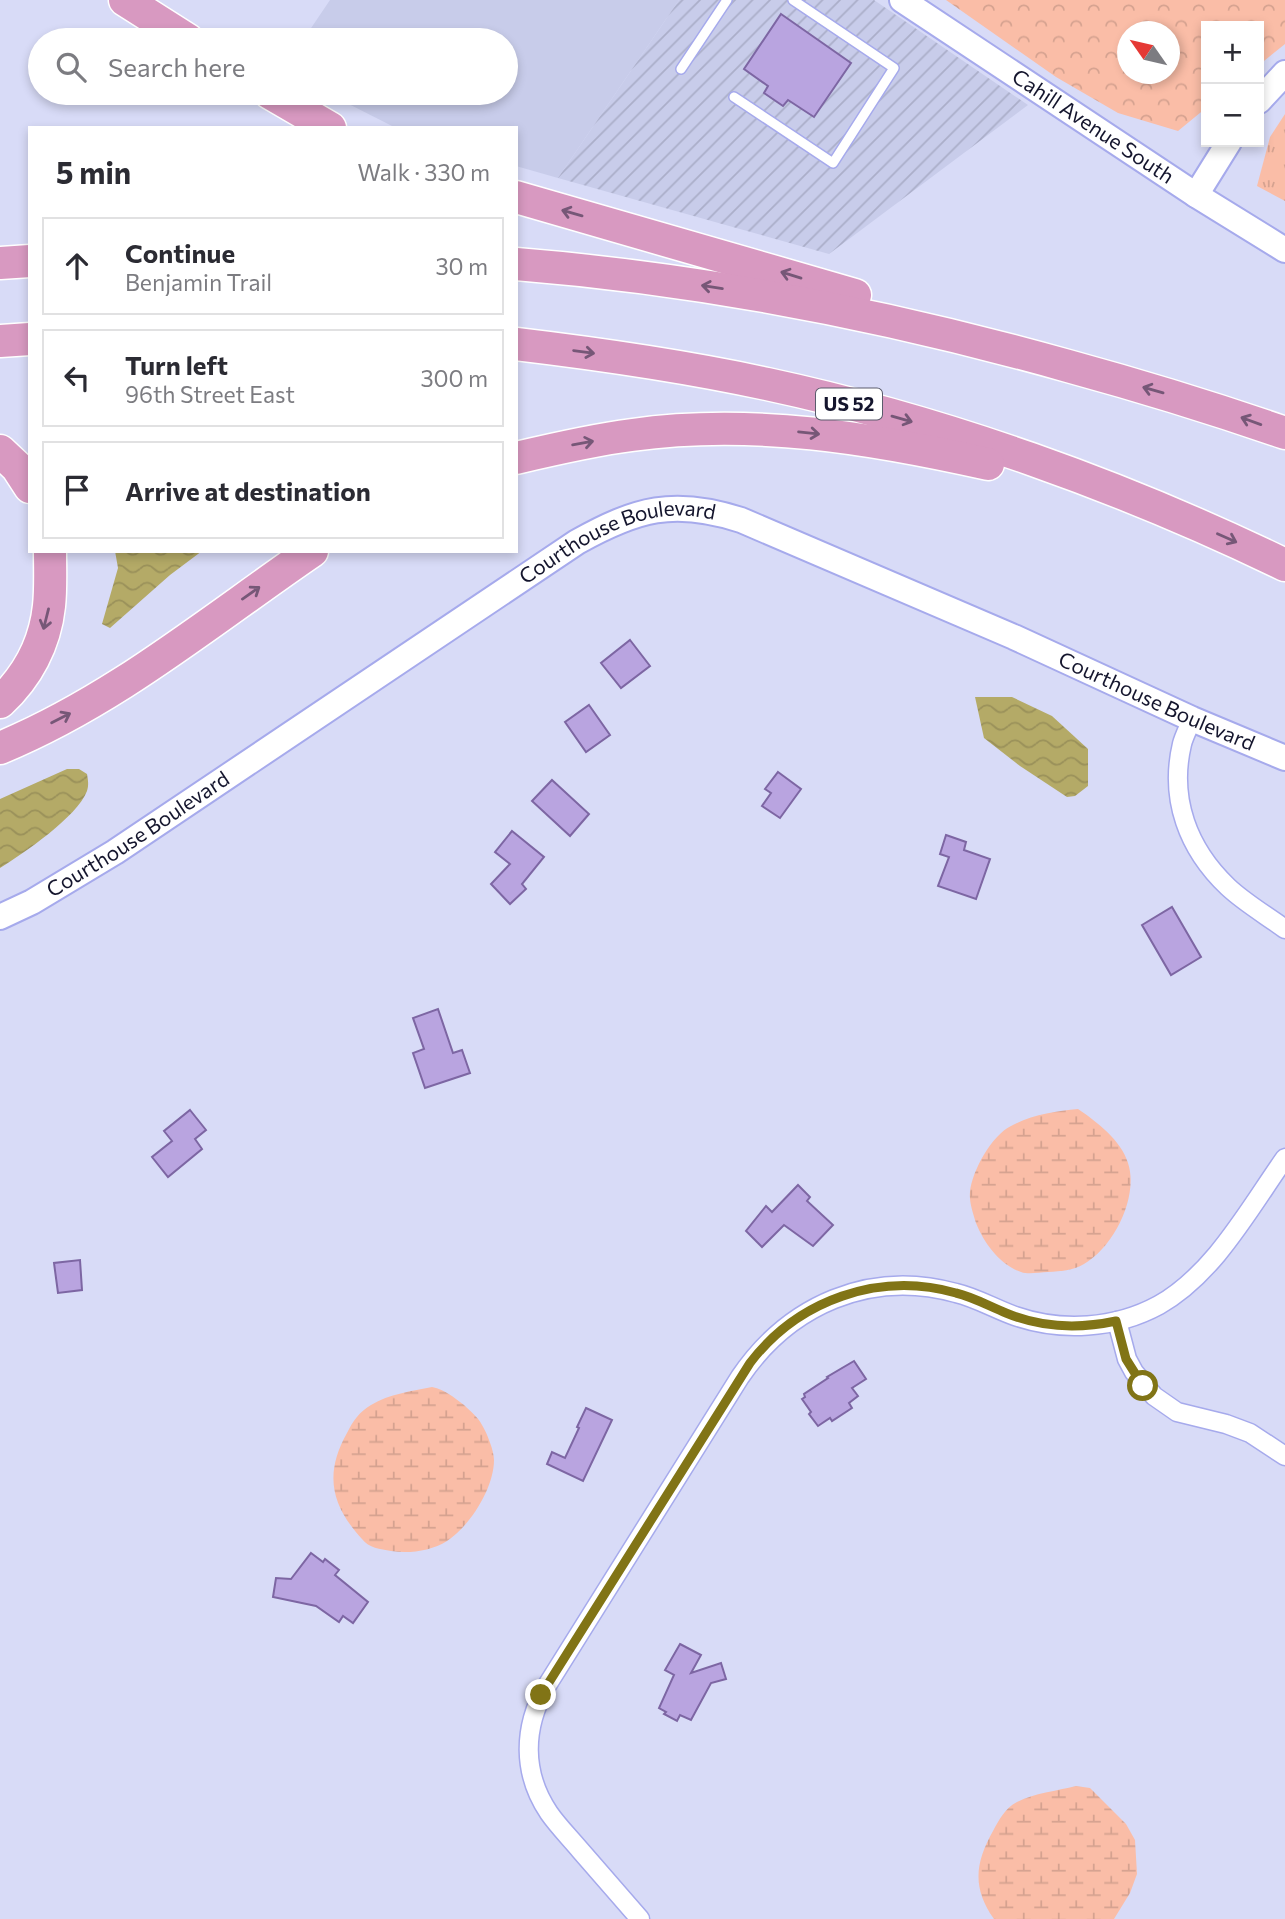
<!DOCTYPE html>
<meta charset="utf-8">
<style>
:root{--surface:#fff;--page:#f2f2f3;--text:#2b2b33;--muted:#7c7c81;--line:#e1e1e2}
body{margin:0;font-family:Commissioner,sans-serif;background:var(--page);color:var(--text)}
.controls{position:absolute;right:21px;top:21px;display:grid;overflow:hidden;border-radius:0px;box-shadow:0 4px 10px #0003}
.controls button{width:63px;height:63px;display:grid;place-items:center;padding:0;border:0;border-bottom:2px solid var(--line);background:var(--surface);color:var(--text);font:35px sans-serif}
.compass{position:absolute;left:1117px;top:21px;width:63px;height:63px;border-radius:50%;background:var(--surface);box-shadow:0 4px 10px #0003;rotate:304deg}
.stop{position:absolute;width:21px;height:21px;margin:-16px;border:5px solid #817416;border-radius:50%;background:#fff}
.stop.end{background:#817416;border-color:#fff;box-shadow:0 2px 7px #0008}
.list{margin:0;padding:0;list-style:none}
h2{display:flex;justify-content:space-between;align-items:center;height:91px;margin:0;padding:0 28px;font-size:30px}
h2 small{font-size:23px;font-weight:400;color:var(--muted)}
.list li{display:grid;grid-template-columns:46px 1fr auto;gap:21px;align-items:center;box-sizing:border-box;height:98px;margin:0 14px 14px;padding:0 14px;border:2px solid var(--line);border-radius:0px}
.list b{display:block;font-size:26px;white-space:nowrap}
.list p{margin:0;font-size:23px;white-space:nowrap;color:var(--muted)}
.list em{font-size:23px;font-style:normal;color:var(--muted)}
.icon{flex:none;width:38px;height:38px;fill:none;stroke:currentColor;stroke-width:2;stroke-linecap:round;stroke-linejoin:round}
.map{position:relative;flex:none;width:1285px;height:1919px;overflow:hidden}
.search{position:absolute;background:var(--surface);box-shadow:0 4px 10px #0003;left:28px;top:28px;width:490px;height:77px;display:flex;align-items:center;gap:18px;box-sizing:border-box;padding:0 24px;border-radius:38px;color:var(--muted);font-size:26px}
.panel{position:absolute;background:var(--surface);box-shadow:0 4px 10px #0003;left:28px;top:126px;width:490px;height:427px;border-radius:0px}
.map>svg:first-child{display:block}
.built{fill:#c8ccea}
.industrial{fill:url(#industrial-furrows)}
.grass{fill:url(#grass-tufts)}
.forest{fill:url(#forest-crowns);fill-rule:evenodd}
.wetland{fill:url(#wetland-marsh)}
.water{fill:url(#water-waves)}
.building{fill:#b9a4e0;stroke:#7d66a3;stroke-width:2}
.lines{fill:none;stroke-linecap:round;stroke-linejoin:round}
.lane-casing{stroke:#a6aaec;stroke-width:12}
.street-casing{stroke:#a6aaec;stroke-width:21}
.secondary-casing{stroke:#a6aaec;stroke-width:28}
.highway-casing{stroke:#fff;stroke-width:35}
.lane{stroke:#fff;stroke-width:9}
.street{stroke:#fff;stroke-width:18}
.secondary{stroke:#fff;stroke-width:24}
.highway{stroke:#d899c1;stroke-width:32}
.oneway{stroke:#765777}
.route{stroke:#817416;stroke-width:9}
.labels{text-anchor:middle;stroke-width:5;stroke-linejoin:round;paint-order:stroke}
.shield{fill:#fff;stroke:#5a5b6c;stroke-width:2}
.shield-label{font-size:19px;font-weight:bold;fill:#14152d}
.street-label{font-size:21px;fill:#14152d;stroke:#fff}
</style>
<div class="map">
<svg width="1285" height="1919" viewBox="0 0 1285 1919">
<defs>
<pattern id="industrial-furrows" width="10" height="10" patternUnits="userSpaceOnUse" patternTransform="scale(1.75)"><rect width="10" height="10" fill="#c8ccea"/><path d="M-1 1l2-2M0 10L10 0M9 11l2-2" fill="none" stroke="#abaec9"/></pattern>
<pattern id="grass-tufts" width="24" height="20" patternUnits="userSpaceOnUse" patternTransform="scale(1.75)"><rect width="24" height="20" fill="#fabda7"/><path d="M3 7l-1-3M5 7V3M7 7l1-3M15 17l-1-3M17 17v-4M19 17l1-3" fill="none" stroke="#d5a290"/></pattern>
<pattern id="forest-crowns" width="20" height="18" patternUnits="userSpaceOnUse" patternTransform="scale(1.75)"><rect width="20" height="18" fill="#fabda7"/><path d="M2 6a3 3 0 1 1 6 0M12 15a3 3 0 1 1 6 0" fill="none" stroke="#d5a290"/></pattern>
<pattern id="wetland-marsh" width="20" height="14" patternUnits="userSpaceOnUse" patternTransform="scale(1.75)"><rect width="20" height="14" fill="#fabda7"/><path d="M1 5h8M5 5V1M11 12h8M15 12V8" fill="none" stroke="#d5a290"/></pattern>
<pattern id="water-waves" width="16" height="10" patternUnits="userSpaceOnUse" patternTransform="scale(1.75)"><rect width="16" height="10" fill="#b4aa67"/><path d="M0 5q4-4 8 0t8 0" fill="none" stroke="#9a915a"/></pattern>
</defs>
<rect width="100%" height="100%" fill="#d8dbf7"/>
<path class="built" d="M330,0H679L558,178L516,166V128H396L327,93H506V40H303Z"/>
<path class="industrial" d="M679,0H874L1028,105L829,254L558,178Z"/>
<path class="grass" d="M1285,114V201L1257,186L1270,137Z"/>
<path class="forest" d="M946,0H1285V44L1259,65V26H1206V108L1178,131L1118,113L1056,77ZM1128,32H1170V74H1128Z"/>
<g class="wetland">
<path d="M1078,1109C1097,1122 1121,1140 1128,1163C1139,1196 1114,1247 1084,1264C1073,1271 1060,1271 1048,1272C1040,1272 1029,1275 1021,1272C1000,1265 984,1243 976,1223C973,1213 969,1202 970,1192C972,1171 992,1135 1011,1126C1031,1115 1056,1111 1078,1109Z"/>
<path d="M432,1387C446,1390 453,1397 464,1405C470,1411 478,1417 482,1425C487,1433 494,1451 494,1460C494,1488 470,1526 447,1541C431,1551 409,1554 391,1551C380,1549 369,1548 362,1539C331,1505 324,1474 347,1433C353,1421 359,1412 371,1405C389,1394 412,1391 432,1387Z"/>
<path d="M1076,1786L1090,1788L1126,1824L1135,1840L1137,1874L1130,1893L1114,1919H994C972,1888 975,1863 993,1831C999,1820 1005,1808 1017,1802C1034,1793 1057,1791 1076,1786Z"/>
</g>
<g class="water">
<path d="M115,551H202L170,575L110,628L102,624L118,568Z"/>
<path d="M975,697H1012L1052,716L1088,749V786L1075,796L1067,797L1020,766L984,738Z"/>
<path d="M67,769H79L87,774C88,780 89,785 87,791C77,817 24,853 0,868V799Z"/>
</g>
<g class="building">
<path d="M781,14L851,63L814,117L788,100L783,106L764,93L768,86L744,69Z"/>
<path d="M630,640L650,666L621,688L601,663Z"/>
<path d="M589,705L610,735L586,752L565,722Z"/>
<path d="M778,772L801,789L780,818L762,806L771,793L765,789Z"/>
<path d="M552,780L589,814L570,836L532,801Z"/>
<path d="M512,831L544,857L522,884L526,889L510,904L491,884L510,864L495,852Z"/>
<path d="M946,835L966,842L964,850L990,859L976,899L938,886L949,857L940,854Z"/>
<path d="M1172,907L1201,957L1171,975L1142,925Z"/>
<path d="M438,1009L453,1053L462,1050L470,1073L425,1088L413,1053L424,1049L413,1018Z"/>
<path d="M190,1110L206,1130L195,1139L202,1149L168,1177L152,1157L172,1141L164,1131Z"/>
<path d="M798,1185L810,1197L807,1201L833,1225L813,1246L784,1225L762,1247L746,1231L766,1206L772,1212Z"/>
<path d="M80,1260L82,1290L58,1293L54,1263Z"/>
<path d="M854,1361L866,1379L852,1388L858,1396L849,1403L852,1408L832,1421L830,1418L818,1426L809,1414L811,1412L802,1399L805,1397L804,1394L828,1378L827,1377Z"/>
<path d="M586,1408L612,1420L583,1481L547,1464L552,1452L565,1458L579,1428L577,1427Z"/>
<path d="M311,1553L323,1562L325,1559L339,1570L335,1575L368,1602L353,1623L343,1616L339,1622L316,1606L273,1597L276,1578L291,1579Z"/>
<path d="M680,1644L701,1655L691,1673L721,1663L726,1679L711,1683L691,1720L680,1715L677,1721L664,1714L666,1712L659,1708L674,1675L665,1670Z"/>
</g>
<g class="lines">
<g class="lane-casing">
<g id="lane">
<path d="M681,69L727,0"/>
<path d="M734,97L833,163L894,68L793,0"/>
</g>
</g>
<g class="street-casing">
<g id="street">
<path d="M1192,719C1189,727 1184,736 1182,744C1169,799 1188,849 1228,887C1245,903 1266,915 1285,929"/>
<path d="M1117,1321L1127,1359L1134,1372L1154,1396L1177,1412L1226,1424L1250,1433L1285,1456"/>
<path d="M640,1919C620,1896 600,1873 580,1850C570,1838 558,1826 549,1813C522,1773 523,1728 546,1687L740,1377C789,1305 870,1269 956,1293C977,1298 995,1309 1015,1316C1061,1332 1115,1329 1159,1305C1214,1274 1249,1209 1285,1158"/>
</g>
</g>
<g class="secondary-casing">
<g id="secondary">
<path id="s1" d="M902,0L1196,195L1285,250"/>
<path d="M1259,101L1285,73"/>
<path d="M1196,195L1229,142"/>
<path id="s2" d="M0,917L32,902L115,852L577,542C636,509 674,498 741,520L1014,637L1192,719L1285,758"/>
</g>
</g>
<g class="highway-casing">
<g id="highway">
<path d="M125,0L188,40"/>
<path d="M270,93L330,128"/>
<path d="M516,197L855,295"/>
<path d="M0,263L30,261"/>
<path d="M516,264C703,279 887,315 1068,366C1141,386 1213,408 1285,433"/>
<path d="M0,341L30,339"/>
<path d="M516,344C600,354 684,366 767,384C944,422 1122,486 1285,565"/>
<path d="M0,451L17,467L30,487"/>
<path d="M516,458C554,449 593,440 632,435C751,418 872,438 988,464"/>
<path d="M0,702C27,677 45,644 49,606C51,588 50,569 50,551"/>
<path d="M0,748C114,701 211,620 312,551"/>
</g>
</g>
<use href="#lane" class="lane"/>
<use href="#street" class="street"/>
<use href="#secondary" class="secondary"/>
<use href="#highway" class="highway"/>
</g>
<defs><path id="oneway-shaft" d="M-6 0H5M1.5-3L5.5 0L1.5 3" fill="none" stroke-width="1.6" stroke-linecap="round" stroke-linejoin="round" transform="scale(1.75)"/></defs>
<g class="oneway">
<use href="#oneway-shaft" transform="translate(572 213) rotate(-164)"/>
<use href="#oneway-shaft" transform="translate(791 275) rotate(-163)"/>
<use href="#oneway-shaft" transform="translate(712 287) rotate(-171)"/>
<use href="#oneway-shaft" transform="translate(584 352) rotate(8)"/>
<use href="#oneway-shaft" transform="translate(1153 390) rotate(-164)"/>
<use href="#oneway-shaft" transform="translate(902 419) rotate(16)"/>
<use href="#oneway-shaft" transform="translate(1251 421) rotate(-160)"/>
<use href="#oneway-shaft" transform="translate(809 433) rotate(6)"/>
<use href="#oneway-shaft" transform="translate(583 443) rotate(-10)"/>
<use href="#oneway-shaft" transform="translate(1227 538) rotate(24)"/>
<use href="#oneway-shaft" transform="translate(251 593) rotate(-35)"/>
<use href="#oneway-shaft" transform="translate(46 619) rotate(104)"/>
<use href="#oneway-shaft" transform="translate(61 718) rotate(-27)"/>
</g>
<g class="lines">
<path class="route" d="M541,1695L750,1363C798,1300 879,1271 956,1293C973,1297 989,1306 1006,1313C1042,1328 1079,1329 1116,1321L1126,1359L1143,1386"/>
</g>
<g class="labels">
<rect class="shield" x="816" y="388.5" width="66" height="31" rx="5"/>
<g class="shield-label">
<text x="849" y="411">US 52</text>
</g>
<g class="street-label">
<text dy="7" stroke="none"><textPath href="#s1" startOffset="229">Cahill Avenue South</textPath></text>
<text dy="7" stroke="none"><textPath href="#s2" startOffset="728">Courthouse Boulevard</textPath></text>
<text dy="7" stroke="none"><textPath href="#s2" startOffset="1314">Courthouse Boulevard</textPath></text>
<text dy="7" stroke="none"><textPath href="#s2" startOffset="161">Courthouse Boulevard</textPath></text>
</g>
</g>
</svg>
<div class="controls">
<button>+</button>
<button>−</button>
</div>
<svg class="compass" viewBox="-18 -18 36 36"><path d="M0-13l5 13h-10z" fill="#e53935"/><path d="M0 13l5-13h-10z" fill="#7c7c81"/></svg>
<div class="stop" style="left:1143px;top:1386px"></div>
<div class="stop end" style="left:541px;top:1695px"></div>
<div class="search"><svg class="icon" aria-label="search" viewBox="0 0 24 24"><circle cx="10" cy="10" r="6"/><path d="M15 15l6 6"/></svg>Search here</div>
<section class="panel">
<h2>5 min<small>Walk · 330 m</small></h2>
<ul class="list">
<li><svg class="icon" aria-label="ahead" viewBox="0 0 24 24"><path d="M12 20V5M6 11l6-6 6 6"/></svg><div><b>Continue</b><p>Benjamin Trail</p></div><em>30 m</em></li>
<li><svg class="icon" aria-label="left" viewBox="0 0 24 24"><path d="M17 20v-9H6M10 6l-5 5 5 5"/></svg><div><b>Turn left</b><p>96th Street East</p></div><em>300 m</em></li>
<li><svg class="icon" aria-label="arrive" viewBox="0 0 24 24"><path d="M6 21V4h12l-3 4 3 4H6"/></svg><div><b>Arrive at destination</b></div></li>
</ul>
</section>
</div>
